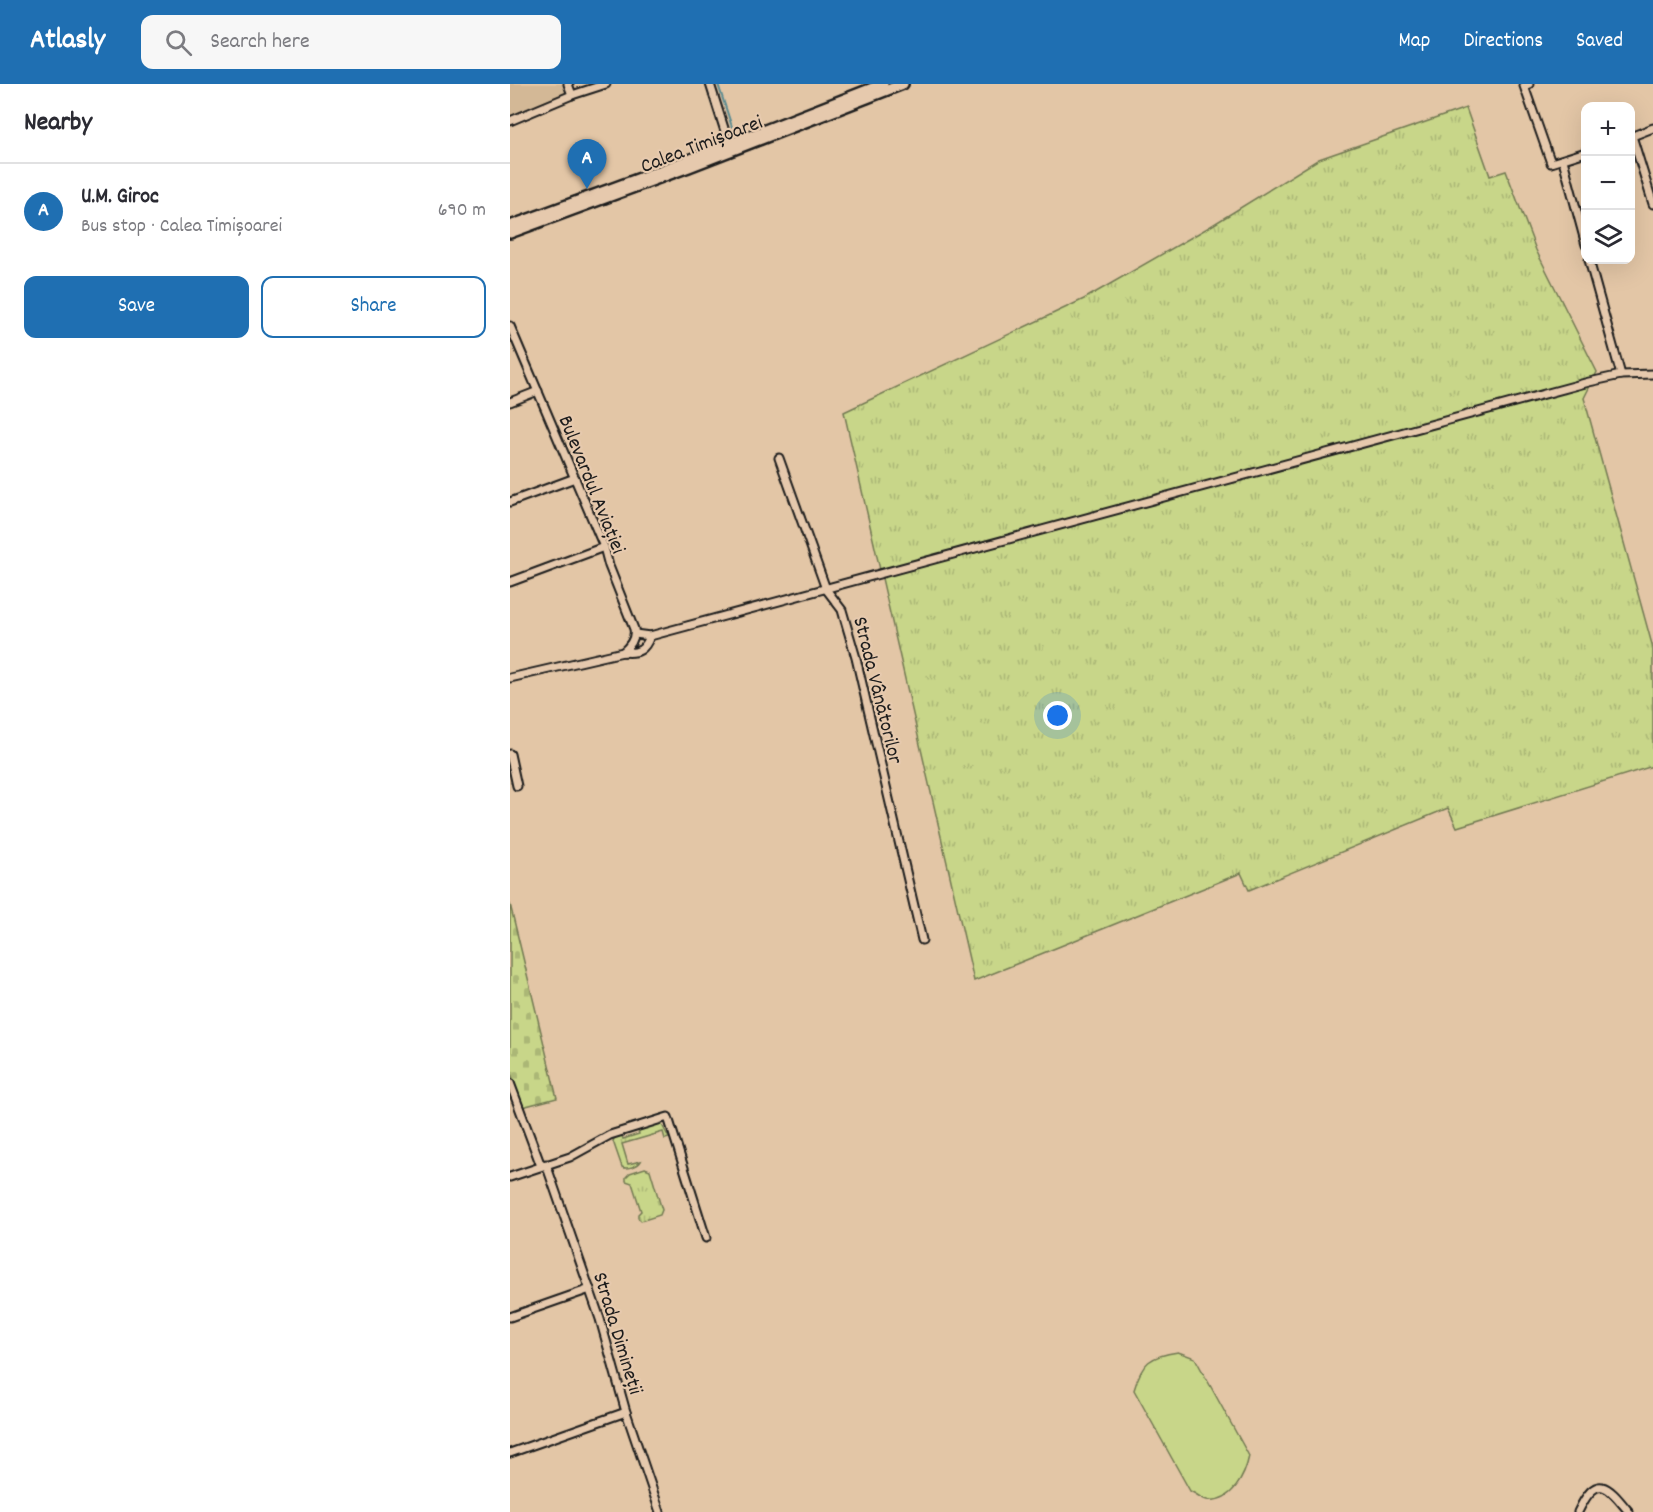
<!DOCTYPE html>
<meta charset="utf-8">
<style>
:root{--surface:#fff;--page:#f7f7f7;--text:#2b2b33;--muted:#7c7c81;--line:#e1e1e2;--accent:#1f6fb2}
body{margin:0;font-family:Dekko,sans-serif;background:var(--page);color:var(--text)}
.controls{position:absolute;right:18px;top:18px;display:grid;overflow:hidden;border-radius:12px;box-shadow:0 6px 24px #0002}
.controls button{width:54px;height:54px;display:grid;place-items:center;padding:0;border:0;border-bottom:2px solid var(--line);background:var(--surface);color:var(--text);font:30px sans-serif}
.you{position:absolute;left:548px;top:632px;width:21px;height:21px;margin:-15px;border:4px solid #fff;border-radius:50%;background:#1a73e8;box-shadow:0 0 0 9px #1a73e833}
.badge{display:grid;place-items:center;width:39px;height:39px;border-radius:50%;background:var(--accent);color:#fff;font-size:20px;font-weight:700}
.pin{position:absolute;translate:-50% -50px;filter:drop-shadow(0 2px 3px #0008)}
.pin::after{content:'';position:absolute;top:32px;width:21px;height:18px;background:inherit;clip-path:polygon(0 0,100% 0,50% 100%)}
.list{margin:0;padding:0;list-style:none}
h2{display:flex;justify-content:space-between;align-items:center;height:78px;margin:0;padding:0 24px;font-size:26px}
h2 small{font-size:20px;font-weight:400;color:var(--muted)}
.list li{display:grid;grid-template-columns:39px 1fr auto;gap:18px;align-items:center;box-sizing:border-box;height:96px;padding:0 24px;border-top:2px solid var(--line)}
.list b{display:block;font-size:22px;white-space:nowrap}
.list p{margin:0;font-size:20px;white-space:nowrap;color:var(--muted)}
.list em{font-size:20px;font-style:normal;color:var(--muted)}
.actions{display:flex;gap:12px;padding:18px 24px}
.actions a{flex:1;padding:14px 0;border:2px solid var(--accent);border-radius:12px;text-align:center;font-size:21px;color:var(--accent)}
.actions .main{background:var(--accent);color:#fff}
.icon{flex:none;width:33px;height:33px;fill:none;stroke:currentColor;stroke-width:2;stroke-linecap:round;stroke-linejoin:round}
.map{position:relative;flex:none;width:1143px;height:1428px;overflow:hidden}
header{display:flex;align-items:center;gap:36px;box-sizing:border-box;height:84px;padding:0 30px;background:var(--accent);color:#fff}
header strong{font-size:28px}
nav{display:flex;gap:33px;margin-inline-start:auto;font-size:21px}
.search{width:420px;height:54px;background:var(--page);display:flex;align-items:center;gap:15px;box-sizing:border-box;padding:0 21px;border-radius:12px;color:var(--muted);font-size:22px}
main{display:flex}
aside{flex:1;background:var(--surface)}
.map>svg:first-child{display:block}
.built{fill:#d3b896}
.grass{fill:url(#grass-tufts);stroke:#727952;stroke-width:1.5}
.cemetery{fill:url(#cemetery-stones);stroke:#727952;stroke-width:1.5}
.pitch{fill:#c8d689;stroke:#727952;stroke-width:1.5}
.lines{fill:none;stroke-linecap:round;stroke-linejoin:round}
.stream{stroke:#5a8a90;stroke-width:2}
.minor-casing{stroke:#1c1c1c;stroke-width:11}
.secondary-casing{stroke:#1c1c1c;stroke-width:14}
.minor{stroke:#e6c9ad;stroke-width:7}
.secondary{stroke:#e6c9ad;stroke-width:9}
.labels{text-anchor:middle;stroke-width:4.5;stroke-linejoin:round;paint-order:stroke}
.street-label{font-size:21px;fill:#1c1c1c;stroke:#e6c9ad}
</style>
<header>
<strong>Atlasly</strong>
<div class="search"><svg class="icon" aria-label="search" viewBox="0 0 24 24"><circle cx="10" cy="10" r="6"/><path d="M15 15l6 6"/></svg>Search here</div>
<nav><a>Map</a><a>Directions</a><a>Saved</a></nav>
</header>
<main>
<aside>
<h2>Nearby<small></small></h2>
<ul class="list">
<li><span class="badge">A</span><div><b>U.M. Giroc</b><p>Bus stop · Calea Timișoarei</p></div><em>690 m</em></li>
</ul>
<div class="actions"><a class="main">Save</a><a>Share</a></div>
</aside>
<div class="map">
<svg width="1143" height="1428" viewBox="0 0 1143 1428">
<defs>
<pattern id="grass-tufts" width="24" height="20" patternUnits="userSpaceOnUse" patternTransform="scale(1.5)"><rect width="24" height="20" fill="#c8d689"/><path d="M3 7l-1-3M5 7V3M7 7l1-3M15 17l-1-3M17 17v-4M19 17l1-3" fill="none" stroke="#abb776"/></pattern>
<pattern id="cemetery-stones" width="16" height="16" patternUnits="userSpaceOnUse" patternTransform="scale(1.5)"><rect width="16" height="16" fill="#c8d689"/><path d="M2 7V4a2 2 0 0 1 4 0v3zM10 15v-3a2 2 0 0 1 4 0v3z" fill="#abb776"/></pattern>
</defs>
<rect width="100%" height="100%" fill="#e3c6a6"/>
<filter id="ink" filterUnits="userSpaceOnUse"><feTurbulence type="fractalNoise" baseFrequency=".0167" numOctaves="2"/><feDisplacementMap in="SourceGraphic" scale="12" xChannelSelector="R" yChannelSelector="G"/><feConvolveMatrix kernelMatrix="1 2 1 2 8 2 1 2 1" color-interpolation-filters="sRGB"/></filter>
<g filter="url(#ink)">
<path class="built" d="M0,0H55L58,8L0,31Z"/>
<g class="grass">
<path d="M956,24L980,92L996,87L1026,166L1087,288L1074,314L1143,564V682L947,743L938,724L739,806L731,789L464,897L334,328L574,215L701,142L809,75Z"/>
<path d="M151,1039L159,1054L155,1055L153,1048L112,1060L118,1080L131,1077C128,1082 117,1086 112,1083L103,1057L106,1051L111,1049L113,1055L129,1050L128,1046Z"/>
<path d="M135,1084L140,1086L152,1126L150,1131L131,1137L128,1134V1130L131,1127L122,1099L116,1097V1093L120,1089Z"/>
</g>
<path class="cemetery" d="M0,820L47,1014L12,1023L0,986Z"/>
<path class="pitch" d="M668,1268L685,1274L739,1372C735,1392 722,1419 697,1416C692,1415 685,1409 680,1407L624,1306C632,1278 640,1272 668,1268Z"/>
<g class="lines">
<path class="stream" d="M208,0L222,43"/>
<g class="minor-casing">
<g id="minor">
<path d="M58,0L62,11"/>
<path d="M200,0L219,60"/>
<path d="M1019,0L1014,2L1041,79L1076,68"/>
<path d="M0,37L62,11L96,0"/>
<path d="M1122,52L1143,120"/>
<path d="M1120,53L1143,44"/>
<path d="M1053,76L1076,161"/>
<path d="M1079,176L1111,291"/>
<path d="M0,242L94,463L99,482L124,545C126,555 120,562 113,568"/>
<path d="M0,318L28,307"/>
<path d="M269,374L316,505L332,526L346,574L412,856"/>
<path d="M0,418L65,394"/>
<path d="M0,498L94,463"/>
<path d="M125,550L140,552L1079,298L1111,291L1143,290"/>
<path d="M0,594L113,568C128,570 135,566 140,552"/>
<path d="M0,670L7,702"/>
<path d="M0,999L31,1082"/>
<path d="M36,1080L90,1235L116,1328L150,1428"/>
<path d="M0,1093L60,1073L100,1051L158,1033L196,1154"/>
<path d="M0,1233L80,1205"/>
<path d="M0,1369L116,1328"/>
<path d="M1068,1428C1087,1388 1097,1401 1119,1428"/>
</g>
</g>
<g class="secondary-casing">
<g id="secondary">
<path d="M0,142L168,80L373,0"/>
<path d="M0,149L179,83L393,0"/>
</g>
</g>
<use href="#minor" class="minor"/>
<use href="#secondary" class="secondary"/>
</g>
</g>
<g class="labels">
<g class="street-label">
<text transform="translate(191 59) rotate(-21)" y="7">Calea Timișoarei</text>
<text transform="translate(83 400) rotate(68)" y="7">Bulevardul Aviației</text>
<text transform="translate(369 606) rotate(76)" y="7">Strada Vânătorilor</text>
<text transform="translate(109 1249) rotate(73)" y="7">Strada Dimineții</text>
</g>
</g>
</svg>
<div class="controls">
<button>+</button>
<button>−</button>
<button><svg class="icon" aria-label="layers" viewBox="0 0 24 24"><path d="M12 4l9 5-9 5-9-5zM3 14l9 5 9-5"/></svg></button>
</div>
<div class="you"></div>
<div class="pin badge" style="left:77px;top:105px">A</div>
</div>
</main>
